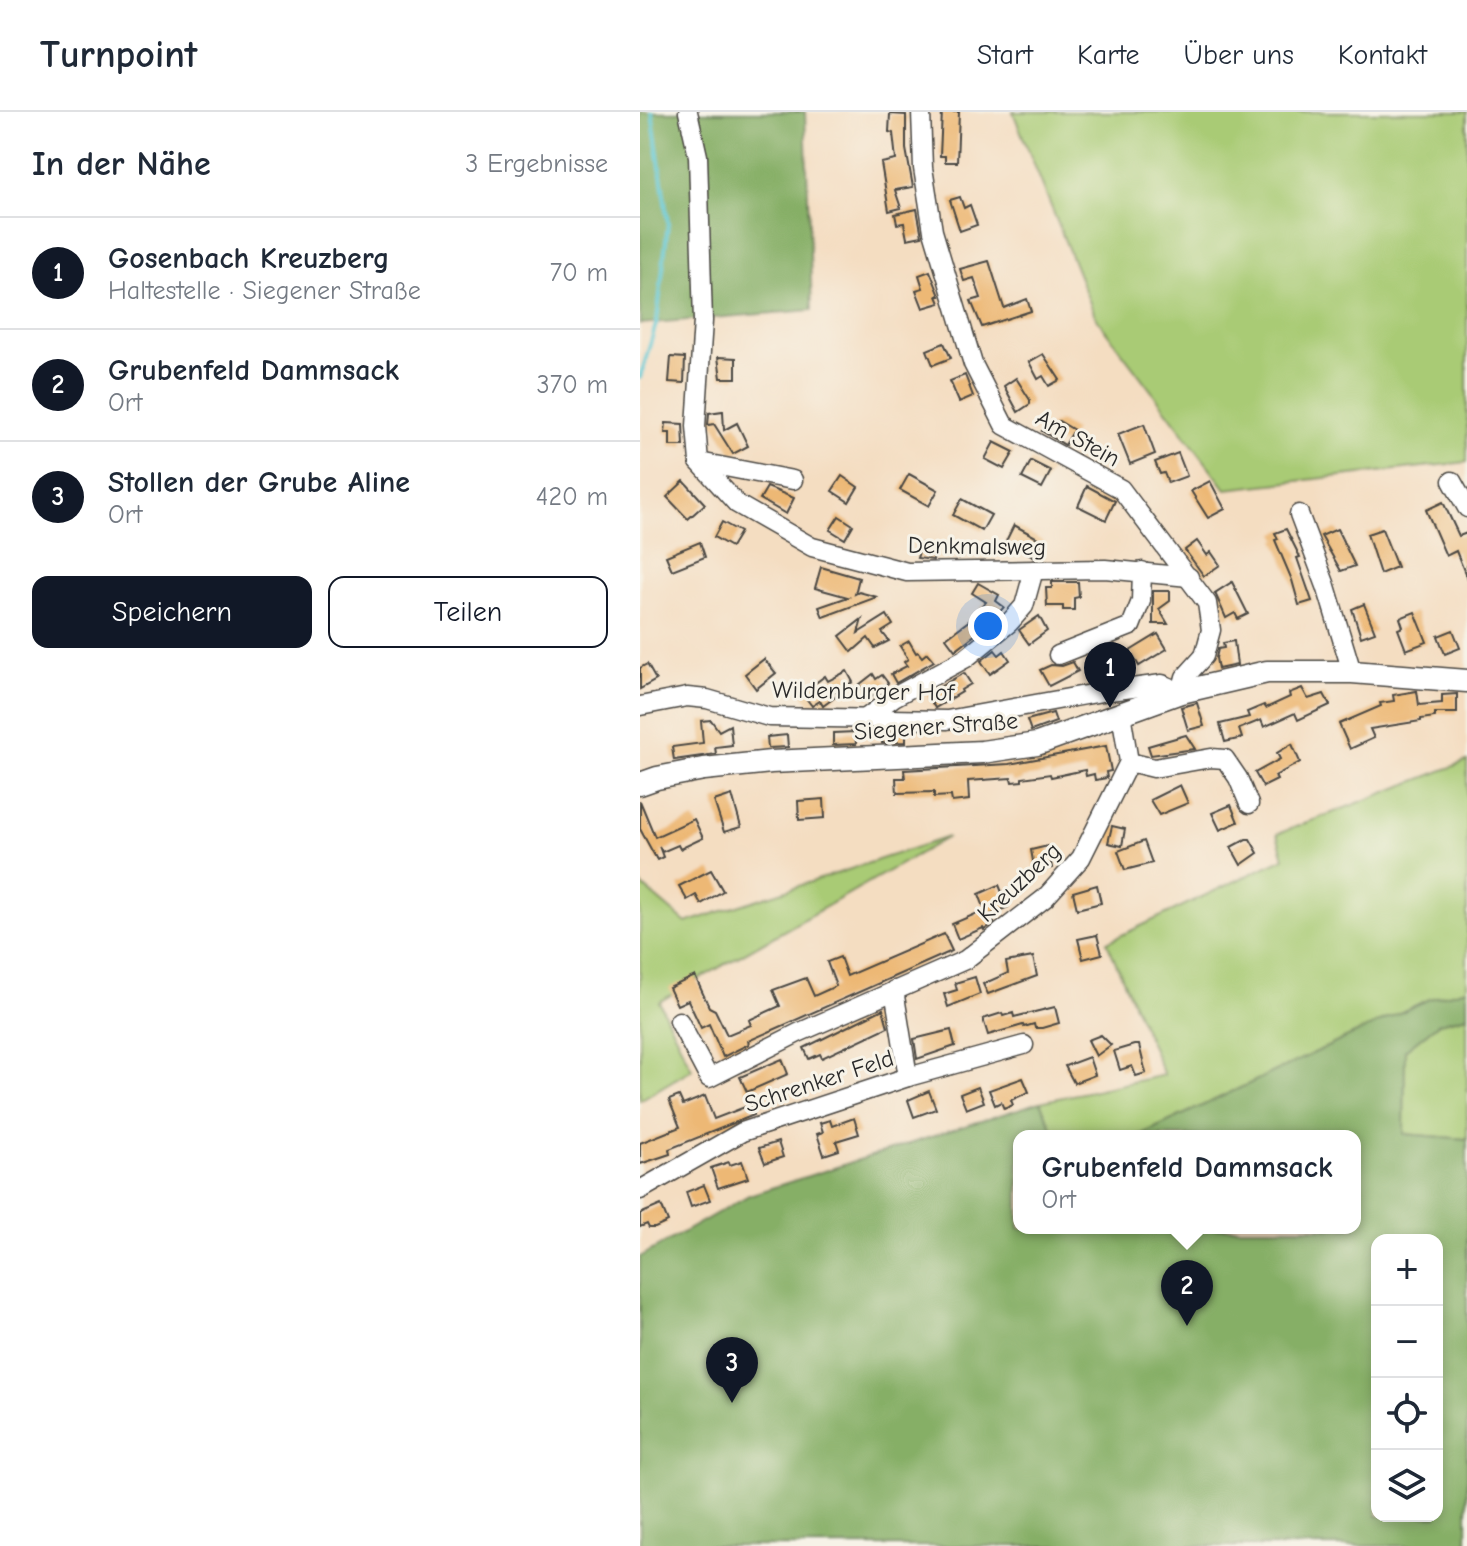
<!DOCTYPE html>
<html lang="de">
<meta charset="utf-8">
<style>
:root{--surface:#fff;--page:#f2f2f3;--text:#1f2937;--muted:#747a83;--line:#e0e1e3;--accent:#111827}
body{margin:0;font-family:"Comic Neue",sans-serif;background:var(--page);color:var(--text)}
.controls{position:absolute;right:24px;bottom:24px;display:grid;overflow:hidden;border-radius:16px;box-shadow:0 4px 12px #0003}
.controls button{width:72px;height:72px;display:grid;place-items:center;padding:0;border:0;border-bottom:2px solid var(--line);background:var(--surface);color:var(--text);font:40px sans-serif}
.you{position:absolute;left:348px;top:514px;width:28px;height:28px;margin:-20px;border:6px solid #fff;border-radius:50%;background:#1a73e8;box-shadow:0 0 0 12px #1a73e833}
.badge{display:grid;place-items:center;width:52px;height:52px;border-radius:50%;background:var(--accent);color:#fff;font-size:26px;font-weight:700}
.pin{position:absolute;translate:-50% -66px;filter:drop-shadow(0 2px 4px #0008)}
.pin::after{content:'';position:absolute;top:42px;width:28px;height:24px;background:inherit;clip-path:polygon(0 0,100% 0,50% 100%)}
.popup{position:absolute;left:373px;top:1018px;width:348px;height:104px;box-sizing:border-box;display:grid;place-content:center;border-radius:16px;background:var(--surface);filter:drop-shadow(0 2px 6px #0005);font-size:26px;white-space:nowrap;color:var(--muted)}
.popup b{font-size:30px;color:var(--text)}
.popup::after{content:'';position:absolute;left:50%;top:100%;margin-left:-16px;border:16px solid transparent;border-top-color:var(--surface)}
.list{margin:0;padding:0;list-style:none}
h2{display:flex;justify-content:space-between;align-items:center;height:104px;margin:0;padding:0 32px;font-size:34px}
h2 small{font-size:26px;font-weight:400;color:var(--muted)}
.list li{display:grid;grid-template-columns:52px 1fr auto;gap:24px;align-items:center;box-sizing:border-box;height:112px;padding:0 32px;border-top:2px solid var(--line)}
.list b{display:block;font-size:30px;white-space:nowrap}
.list p{margin:0;font-size:26px;white-space:nowrap;color:var(--muted)}
.list em{font-size:26px;font-style:normal;color:var(--muted)}
.actions{display:flex;gap:16px;padding:24px 32px}
.actions a{flex:1;padding:18px 0;border:2px solid var(--accent);border-radius:16px;text-align:center;font-size:28px;color:var(--accent)}
.actions .main{background:var(--accent);color:#fff}
.icon{flex:none;width:44px;height:44px;fill:none;stroke:currentColor;stroke-width:2;stroke-linecap:round;stroke-linejoin:round}
.map{position:relative;flex:none;width:827px;height:1434px;overflow:hidden}
header{display:flex;align-items:center;gap:48px;box-sizing:border-box;height:112px;padding:0 40px;background:var(--surface);border-bottom:2px solid var(--line)}
header strong{font-size:38px}
nav{display:flex;gap:44px;margin-inline-start:auto;font-size:28px}
main{display:flex}
aside{flex:1;background:var(--surface)}
.map>svg:first-child{display:block}
.green{fill:#a9cb74;stroke:#6a7b50;stroke-width:2}
.forest{fill:#86af66;stroke:#586d48;stroke-width:2;fill-rule:evenodd}
.lines{fill:none;stroke-linecap:round;stroke-linejoin:round}
.stream{stroke:#5ac6d2;stroke-width:4}
.building{fill:#edb875}
.minor-casing{stroke:#494642;stroke-width:21}
.major-casing{stroke:#494642;stroke-width:25}
.minor{stroke:#fff;stroke-width:18}
.major{stroke:#fff;stroke-width:22}
.labels{text-anchor:middle;stroke-width:6;stroke-linejoin:round;paint-order:stroke}
.street-label{font-size:24px;fill:#2b2b2b;stroke:#f7f3e8}
</style>
<header>
<strong>Turnpoint</strong>
<nav><a>Start</a><a>Karte</a><a>Über uns</a><a>Kontakt</a></nav>
</header>
<main>
<aside>
<h2>In der Nähe<small>3 Ergebnisse</small></h2>
<ul class="list">
<li><span class="badge">1</span><div><b>Gosenbach Kreuzberg</b><p>Haltestelle · Siegener Straße</p></div><em>70 m</em></li>
<li><span class="badge">2</span><div><b>Grubenfeld Dammsack</b><p>Ort</p></div><em>370 m</em></li>
<li><span class="badge">3</span><div><b>Stollen der Grube Aline</b><p>Ort</p></div><em>420 m</em></li>
</ul>
<div class="actions"><a class="main">Speichern</a><a>Teilen</a></div>
</aside>
<div class="map">
<svg width="827" height="1434" viewBox="0 0 827 1434">
<rect width="100%" height="100%" fill="#f7f3e8"/>
<filter id="ink" filterUnits="userSpaceOnUse"><feTurbulence type="fractalNoise" baseFrequency=".0125" numOctaves="2"/><feDisplacementMap in="SourceGraphic" scale="16" xChannelSelector="R" yChannelSelector="G"/><feConvolveMatrix kernelMatrix="1 2 1 2 8 2 1 2 1" color-interpolation-filters="sRGB"/></filter>
<filter id="wash" filterUnits="userSpaceOnUse"><feTurbulence type="fractalNoise" baseFrequency=".006" numOctaves="4" result="noise"/><feDisplacementMap in="SourceGraphic" scale="32" xChannelSelector="R" yChannelSelector="G"/><feGaussianBlur stdDeviation="1.8" result="paint"/><feColorMatrix in="noise" values="0 0 0 0 0 0 0 0 0 0 0 0 0 0 0 0 0 1.4 0 .05"/><feComposite in="paint" operator="in"/></filter>
<g filter="url(#wash)">
<rect width="100%" height="100%" fill="#f4ddc1"/>
<g class="green">
<path d="M373,0H827V350L586,377L456,206Z"/>
<path d="M827,649V877L789,887L498,1024H416L400,990L524,963L467,830L644,746L637,722Z"/>
<path d="M308,725L19,890L52,957L0,988V772L46,811Z"/>
<path d="M827,904V1027L764,1022L765,938L799,911Z"/>
</g>
<g class="forest">
<path d="M0,0H165L172,198L0,212Z"/>
<path d="M827,877V904L799,911L765,938L764,1022L827,1027V1434H0V1145L109,1083L400,990L416,1024H379V1116H715V1024H498L789,887ZM737,1128H797V1404H737Z"/>
</g>
<g class="lines">
<path class="stream" d="M0,266L17,209L28,111L12,0"/>
</g>
<g id="blocks">
<g class="building">
<path d="M302,0H319L317,50H305V44H300Z"/>
<path d="M250,2L266,3V37L273,75L255,78L261,96L249,99L241,51L256,48L253,21L249,20Z"/>
<path d="M320,85L324,96L330,93L337,113L320,119L310,88Z"/>
<path d="M277,97L282,124L267,127L264,111L257,112L255,102Z"/>
<path d="M349,149L364,196L387,187L391,199L342,215L331,189L341,186L334,166L324,169L320,157Z"/>
<path d="M290,159L300,184H297L300,191L283,196L276,178L283,176L279,163Z"/>
<path d="M304,231L311,246L293,253L287,238Z"/>
<path d="M403,242L420,268L409,274L403,264L398,267L389,250Z"/>
<path d="M31,245L45,246L44,271L29,270Z"/>
<path d="M78,245L96,246V266H81Z"/>
<path d="M325,263L333,284L319,290L310,269Z"/>
<path d="M376,266L390,288V292L378,300L364,274Z"/>
<path d="M83,299L84,318L97,311L108,334L93,342L74,312L68,313L69,301Z"/>
<path d="M419,309L434,318L425,333L402,319Z"/>
<path d="M26,311L43,312L44,334H30V321H25Z"/>
<path d="M504,312L515,342L490,352L478,322Z"/>
<path d="M354,330L374,340L364,357L345,347Z"/>
<path d="M538,341L547,364L528,371L524,361L520,362L515,350Z"/>
<path d="M391,349L411,359L402,376L382,366Z"/>
<path d="M269,362L298,378L289,394L260,378Z"/>
<path d="M202,364L218,375L209,390L192,379Z"/>
<path d="M44,369L65,392L48,407L27,385Z"/>
<path d="M570,369L585,397L568,406L551,379Z"/>
<path d="M447,374L475,389L466,408L438,394Z"/>
<path d="M127,375L154,386L146,402L120,387Z"/>
<path d="M322,387L351,403L342,419L313,403Z"/>
<path d="M803,390L819,424L827,421V466L816,439L806,444L786,398Z"/>
<path d="M199,404L213,413L205,427L190,418Z"/>
<path d="M82,410L100,420L91,435L74,425Z"/>
<path d="M374,413L403,429L395,445L366,429Z"/>
<path d="M646,417L660,445L657,446L672,489L659,493L652,468L635,428L638,427L635,421Z"/>
<path d="M697,417L715,454L701,459L681,424Z"/>
<path d="M742,417L757,455L740,462L727,422Z"/>
<path d="M557,429L567,443L571,440L580,453L564,464L545,438Z"/>
<path d="M60,430L65,445L32,458L26,444Z"/>
<path d="M282,431L297,436L293,448L277,446Z"/>
<path d="M181,455L219,466L215,482L219,480L237,485L183,505L179,495L208,485L175,476Z"/>
<path d="M412,470H438L439,485L434,486V498H423V494H407L406,476H412Z"/>
<path d="M592,470L608,502L598,507L595,501L586,506L575,481Z"/>
<path d="M338,471L359,483L356,489L364,495L349,512L315,538L306,526L342,499L340,497L346,490L332,481Z"/>
<path d="M513,479H530V489L519,497L528,512H513Z"/>
<path d="M724,492L735,520L721,525L712,497Z"/>
<path d="M775,500L787,530L766,538L758,517L763,515L760,506Z"/>
<path d="M247,503L253,513L242,520L249,529L235,536L228,526L212,540L200,524L222,507L218,521Z"/>
<path d="M399,504L407,519L389,532L379,518Z"/>
<path d="M813,518L820,536L805,542L798,524Z"/>
<path d="M518,522L527,537L499,554L490,539Z"/>
<path d="M269,529L276,541L278,540L282,545L287,541L294,549L256,571L251,562L267,554L264,550L268,547L260,534Z"/>
<path d="M594,529L597,553L578,557L576,546L578,537L584,536L583,531Z"/>
<path d="M475,533L483,548L454,564L445,548Z"/>
<path d="M355,538L359,543L364,539L370,548L350,562L341,549Z"/>
<path d="M124,547L136,561L116,577L105,562Z"/>
<path d="M433,550L438,559L409,574L400,558L411,553L422,554Z"/>
<path d="M7,552L16,568L0,577V556Z"/>
<path d="M207,559L213,570L195,579L198,583L183,594L180,589L172,594L162,581L185,564L188,569Z"/>
<path d="M324,561L331,572L321,578L322,580L295,596L287,582Z"/>
<path d="M233,562L236,567L242,563L248,571L229,586L219,573Z"/>
<path d="M662,576L668,587L684,582L690,593L658,608L655,601L624,615L621,608L599,617L602,626L585,630L580,612L609,605L607,600L624,593L626,596L650,585L649,581Z"/>
<path d="M777,579L779,593L802,591V583L817,582V601H795V605L781,607V609L730,617L734,626L710,637L699,612L741,594L740,591L754,589L753,583Z"/>
<path d="M557,591L564,614L548,618L541,595Z"/>
<path d="M413,601L416,610L391,619L387,608Z"/>
<path d="M71,608L79,619L90,613L92,633L75,635L76,642L34,648L32,635L63,631L61,609Z"/>
<path d="M215,620L216,632L193,633V621Z"/>
<path d="M242,620L266,621V630L242,631Z"/>
<path d="M147,623L148,635L128,636L127,625Z"/>
<path d="M546,623L555,637L511,643L508,634Z"/>
<path d="M652,632L660,650L635,664L637,668L623,675L615,661L640,647L637,641Z"/>
<path d="M466,634L471,659L466,660L467,666L455,668L454,662L446,664L445,658L411,665L410,662L382,666V669L372,670L371,666L328,669L329,688L312,690L311,684L294,685V680L257,681L256,666H265L264,658L369,652Z"/>
<path d="M540,673L548,691L519,703L510,688Z"/>
<path d="M92,683L101,715L84,720L74,689Z"/>
<path d="M184,687L185,706L159,708L158,689Z"/>
<path d="M0,689L15,725L54,707L63,726L40,737L38,733L22,740L19,734L23,745L17,748L0,717Z"/>
<path d="M591,693L598,710L580,718L572,701Z"/>
<path d="M472,714L485,717L482,734L468,731Z"/>
<path d="M606,727H610L618,741L601,753L591,735Z"/>
<path d="M504,729L512,751L485,758L478,739Z"/>
<path d="M408,734L412,756L395,760L391,738Z"/>
<path d="M71,758L83,779L61,792L56,783L47,788L39,774Z"/>
<path d="M359,773L368,795L350,803L354,811L344,818L343,816L318,827L312,812L345,798L339,782Z"/>
<path d="M457,773L461,791L437,797L433,780Z"/>
<path d="M304,822L312,839L108,929L109,932L83,945L69,912L61,916L48,888L37,893L29,876L55,864L69,895L75,898L87,923L111,913L109,908L140,894L133,878L166,866L174,884L196,874L187,850L200,845L207,864Z"/>
<path d="M457,823L462,842L443,847L438,827Z"/>
<path d="M393,845L397,864L348,882L343,872L368,861L366,850Z"/>
<path d="M335,865L340,882L308,895L304,882L317,878L315,871Z"/>
<path d="M415,895L419,911L402,916H395L394,912L384,915L383,913L348,923L343,907L362,901L363,904L373,901L374,905Z"/>
<path d="M243,897L248,915L182,946L180,942L169,947L164,936Z"/>
<path d="M311,918L315,934L277,947L274,927Z"/>
<path d="M461,923L471,933L456,944L448,928Z"/>
<path d="M494,933H499L506,961L496,964L492,954L480,958L474,939Z"/>
<path d="M449,945L455,963L434,971L425,954Z"/>
<path d="M142,947L148,962L107,980L100,965Z"/>
<path d="M383,966L389,980L371,988L373,993L364,997L361,990L355,993L349,978Z"/>
<path d="M338,975L344,990L326,997L320,982Z"/>
<path d="M289,979L296,997L274,1005L268,988Z"/>
<path d="M39,984L43,993L65,984L74,1007L110,993L114,1003L29,1037L30,1042L0,1052V1031L40,1015L29,988Z"/>
<path d="M214,1006L219,1022L196,1029L199,1038L184,1043L177,1022L183,1020L180,1011L190,1008L192,1014Z"/>
<path d="M138,1030L143,1045L125,1051L119,1036Z"/>
<path d="M102,1049L108,1066L78,1076L71,1056L89,1050L90,1053Z"/>
<path d="M64,1073L70,1088L51,1095L46,1080Z"/>
<path d="M21,1093L28,1110L15,1116H9L7,1112L0,1115V1102Z"/>
</g>
</g>
</g>
<g filter="url(#ink)">
<use href="#blocks" fill-opacity="0" stroke="#494642" stroke-width="2"/>
<g class="lines">
<g class="minor-casing">
<g id="minor">
<path d="M48,0L58,44L63,209L56,314L59,350L97,392L172,435L267,460L465,457L549,465"/>
<path d="M59,350L153,368"/>
<path d="M812,369L827,396"/>
<path d="M659,402L686,474L712,560"/>
<path d="M418,543L491,514L501,489L502,459"/>
<path d="M0,594L47,585L67,587L129,605L307,608L462,580L522,572L541,580L545,565L564,544L571,518L567,491L481,377L364,313L333,252L293,119L283,56L281,0"/>
<path d="M226,606L254,585L326,546L369,511L384,494L394,458"/>
<path d="M489,650L514,656L571,646L585,647L598,666L609,692"/>
<path d="M254,878L268,965"/>
<path d="M39,909L69,966L158,921L325,848L405,786L441,746L489,650L481,601"/>
<path d="M0,1078L102,1020L268,965L384,933"/>
</g>
</g>
<g class="major-casing">
<path id="major" d="M0,672L17,666L64,657L131,650L342,640L397,632L541,580L627,560H712L827,569"/>
</g>
<use href="#minor" class="minor"/>
<use href="#major" class="major"/>
</g>
</g>
<g class="labels">
<g class="street-label">
<text transform="translate(438 326) rotate(29)" y="8">Am Stein</text>
<text transform="translate(337 434) rotate(1)" y="8">Denkmalsweg</text>
<text transform="translate(223 579) rotate(1)" y="8">Wildenburger Hof</text>
<text transform="translate(296 614) rotate(-4)" y="8">Siegener Straße</text>
<text transform="translate(379 770) rotate(-43)" y="8">Kreuzberg</text>
<text transform="translate(179 969) rotate(-18)" y="8">Schrenker Feld</text>
</g>
</g>
</svg>
<div class="controls">
<button>+</button>
<button>−</button>
<button><svg class="icon" aria-label="locate" viewBox="0 0 24 24"><circle cx="12" cy="12" r="6"/><path d="M12 2v4M12 18v4M2 12h4M18 12h4"/></svg></button>
<button><svg class="icon" aria-label="layers" viewBox="0 0 24 24"><path d="M12 4l9 5-9 5-9-5zM3 14l9 5 9-5"/></svg></button>
</div>
<div class="you"></div>
<div class="pin badge" style="left:470px;top:596px">1</div>
<div class="pin badge" style="left:547px;top:1214px">2</div>
<div class="popup"><b>Grubenfeld Dammsack</b>Ort</div>
<div class="pin badge" style="left:92px;top:1291px">3</div>
</div>
</main>
